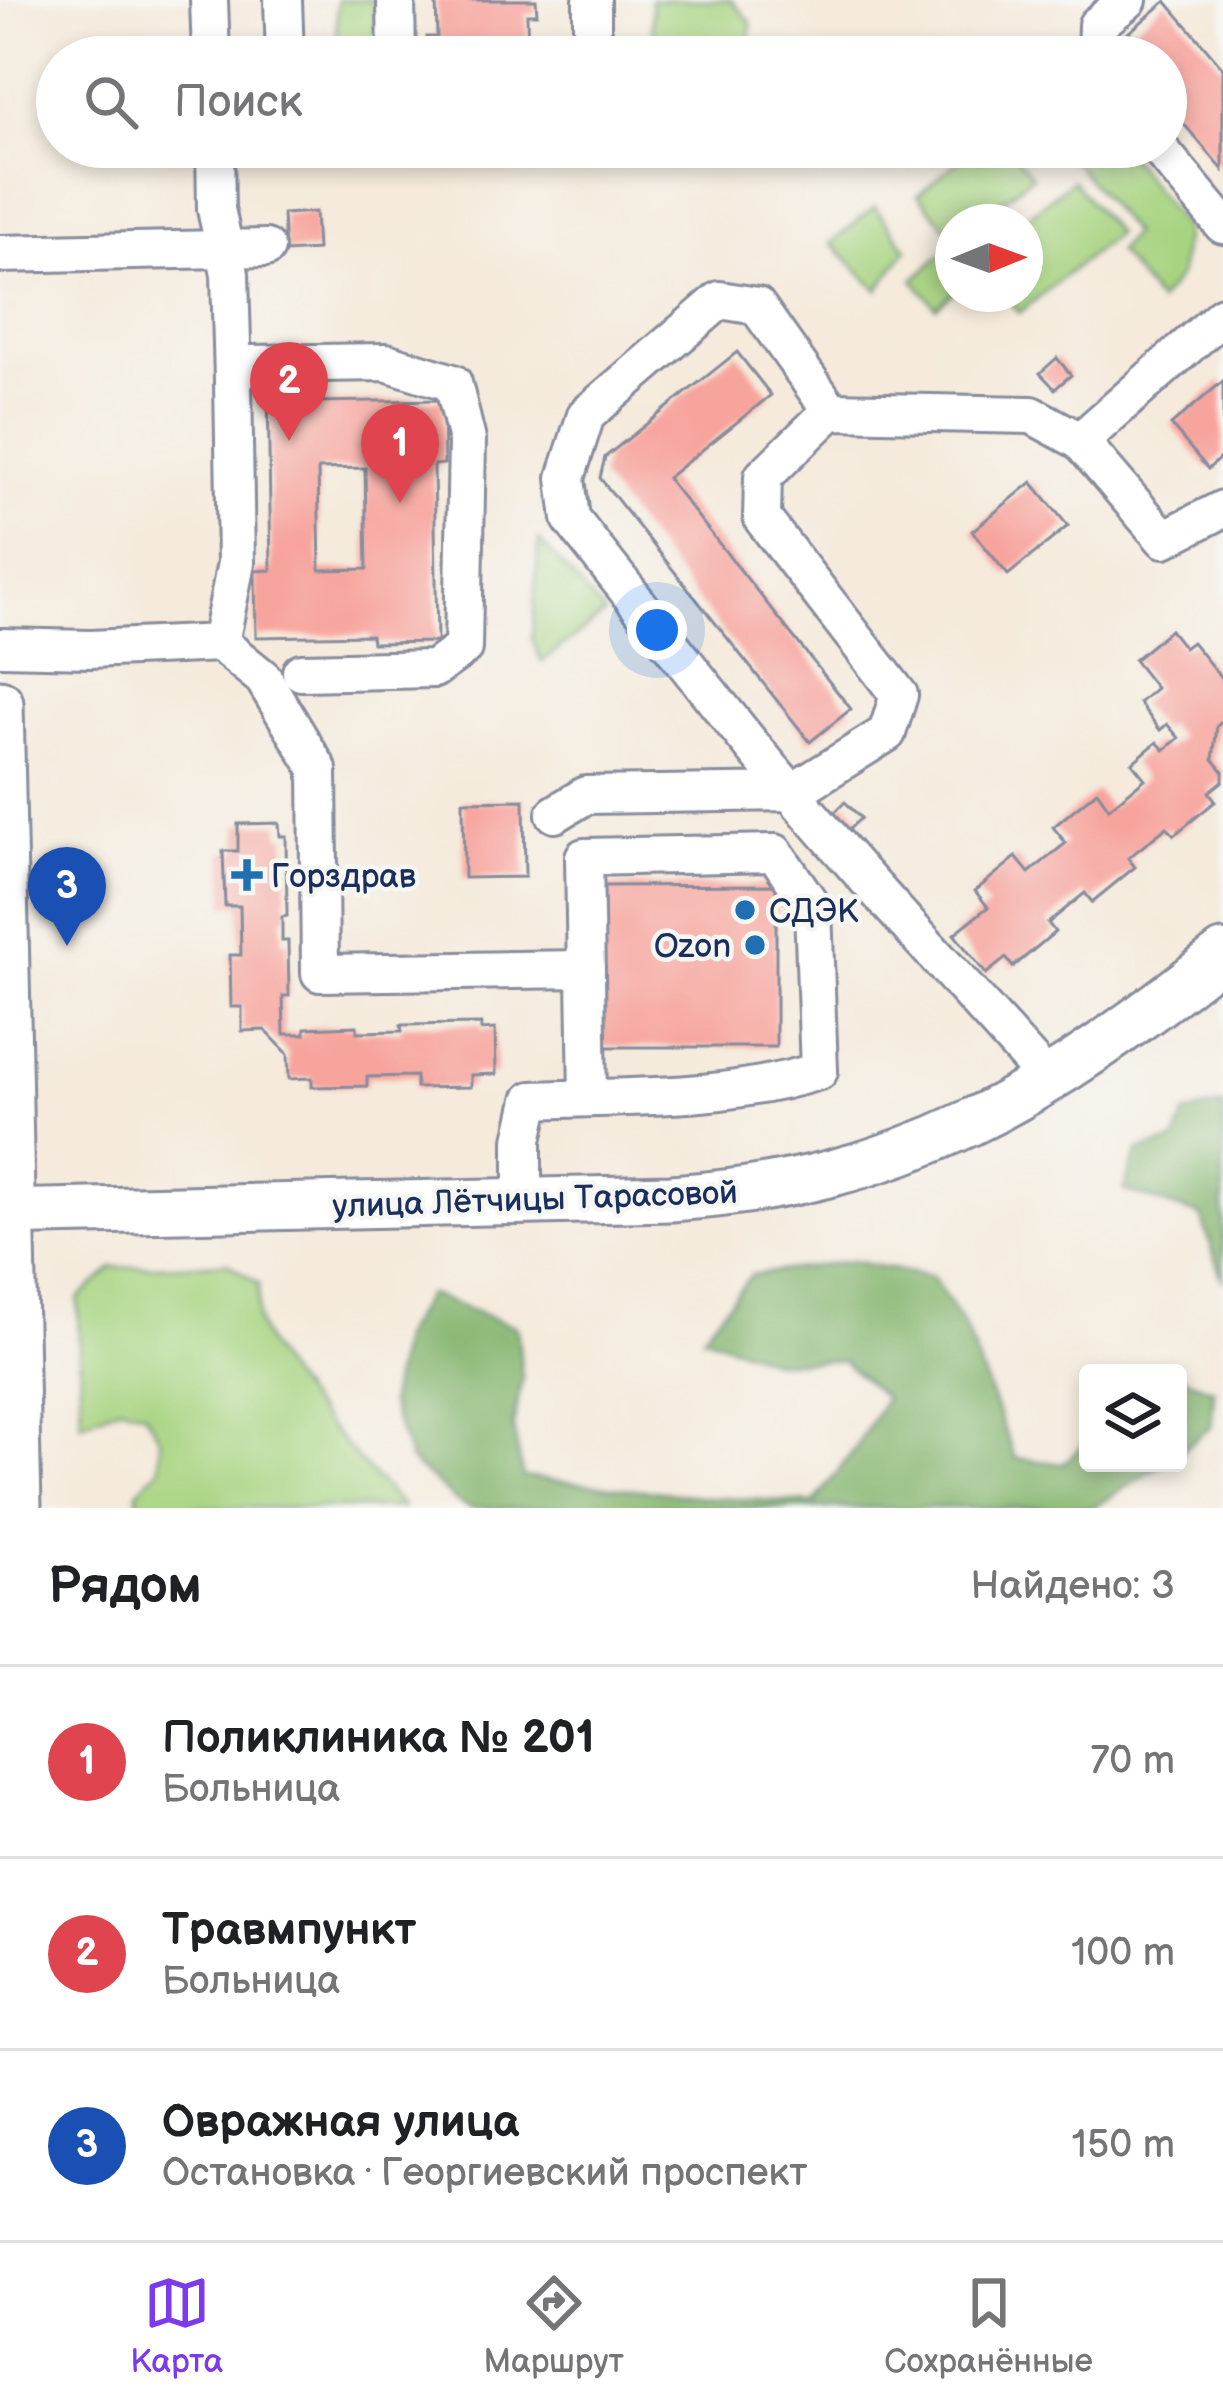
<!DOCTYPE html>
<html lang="ru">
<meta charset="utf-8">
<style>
:root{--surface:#fff;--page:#f6f6f6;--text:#202124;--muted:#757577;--line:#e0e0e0;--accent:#7c3aed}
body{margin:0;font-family:"Balsamiq Sans",sans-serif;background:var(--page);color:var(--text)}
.controls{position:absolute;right:36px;bottom:36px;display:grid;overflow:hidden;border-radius:12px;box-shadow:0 6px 18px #0003}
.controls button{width:108px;height:108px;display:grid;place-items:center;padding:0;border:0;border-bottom:3px solid var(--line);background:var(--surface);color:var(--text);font:60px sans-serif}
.compass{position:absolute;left:935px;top:204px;width:108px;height:108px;border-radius:50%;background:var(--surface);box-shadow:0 6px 18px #0003;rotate:89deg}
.you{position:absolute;left:657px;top:630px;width:42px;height:42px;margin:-30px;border:9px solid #fff;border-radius:50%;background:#1a73e8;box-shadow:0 0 0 18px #1a73e833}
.badge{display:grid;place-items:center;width:78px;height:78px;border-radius:50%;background:var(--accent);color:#fff;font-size:39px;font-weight:700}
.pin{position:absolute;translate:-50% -99px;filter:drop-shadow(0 3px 6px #0008)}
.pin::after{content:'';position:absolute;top:63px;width:42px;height:36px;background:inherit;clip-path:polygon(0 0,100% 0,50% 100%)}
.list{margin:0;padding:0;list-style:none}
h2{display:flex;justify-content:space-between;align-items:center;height:156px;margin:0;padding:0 48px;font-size:51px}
h2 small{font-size:39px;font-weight:400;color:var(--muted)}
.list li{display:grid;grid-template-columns:78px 1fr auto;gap:36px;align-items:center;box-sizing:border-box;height:192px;padding:0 48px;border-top:3px solid var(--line)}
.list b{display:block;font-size:45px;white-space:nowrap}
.list p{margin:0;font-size:39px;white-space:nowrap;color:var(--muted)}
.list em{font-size:39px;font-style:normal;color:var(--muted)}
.icon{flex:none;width:66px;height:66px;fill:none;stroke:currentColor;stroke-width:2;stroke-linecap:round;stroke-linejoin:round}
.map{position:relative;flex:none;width:1223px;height:1508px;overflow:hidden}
.search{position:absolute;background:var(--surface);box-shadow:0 6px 18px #0003;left:36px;right:36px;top:36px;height:132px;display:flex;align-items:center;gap:30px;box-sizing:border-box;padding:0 42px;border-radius:66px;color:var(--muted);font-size:45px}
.sheet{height:732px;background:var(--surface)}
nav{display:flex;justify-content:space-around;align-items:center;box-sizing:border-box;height:168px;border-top:3px solid var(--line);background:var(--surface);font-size:33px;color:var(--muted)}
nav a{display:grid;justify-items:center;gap:6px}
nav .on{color:var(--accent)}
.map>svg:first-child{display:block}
.green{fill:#a8d481;stroke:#628270;stroke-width:3}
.forest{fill:#86b66f;stroke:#507266;stroke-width:3}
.building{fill:#f7a49d;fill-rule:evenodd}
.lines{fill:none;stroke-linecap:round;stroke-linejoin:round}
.minor-casing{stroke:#888c9c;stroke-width:42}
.major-casing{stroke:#888c9c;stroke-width:51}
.minor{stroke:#fff;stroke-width:36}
.major{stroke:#fff;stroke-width:45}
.poi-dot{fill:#1f6fb2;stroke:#f6f6f2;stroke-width:4.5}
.labels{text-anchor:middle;stroke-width:9;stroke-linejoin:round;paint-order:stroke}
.poi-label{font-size:33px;fill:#1b2f5e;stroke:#f6f6f2;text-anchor:start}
.street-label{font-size:33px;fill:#1b2f5e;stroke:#f6f6f2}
</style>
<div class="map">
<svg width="1223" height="1508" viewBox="0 0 1223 1508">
<rect width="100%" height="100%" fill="#f6f6f2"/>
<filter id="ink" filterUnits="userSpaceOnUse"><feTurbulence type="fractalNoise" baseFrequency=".00833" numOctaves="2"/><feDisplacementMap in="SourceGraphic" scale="24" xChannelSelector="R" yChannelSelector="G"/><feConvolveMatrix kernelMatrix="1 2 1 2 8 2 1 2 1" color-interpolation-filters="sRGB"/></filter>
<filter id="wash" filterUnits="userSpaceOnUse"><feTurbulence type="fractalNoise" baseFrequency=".004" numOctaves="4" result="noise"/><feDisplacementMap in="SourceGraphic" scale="48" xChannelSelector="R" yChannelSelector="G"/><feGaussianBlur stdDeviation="2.7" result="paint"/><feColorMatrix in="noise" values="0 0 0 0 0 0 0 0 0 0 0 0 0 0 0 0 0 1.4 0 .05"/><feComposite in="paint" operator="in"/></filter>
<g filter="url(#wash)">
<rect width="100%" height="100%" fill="#f5eadb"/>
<g class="green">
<path d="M337,0H374L375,57H337Z"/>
<path d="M651,0H731L751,22L750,57H654Z"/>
<path d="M975,147H1008L1032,176L977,222H953V236L918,195Z"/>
<path d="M1062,147H1122L1185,229L1179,276L1158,302L1117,252L1132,233Z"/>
<path d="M1072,180L1116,234L1019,313L1003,294H1025V222H1021Z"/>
<path d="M875,207L907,249L878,290L831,243Z"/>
<path d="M946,250L953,258V293L936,307L914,280Z"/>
<path d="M539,540L605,614L542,662L532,639Z"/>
<path d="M227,1263L259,1284C259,1295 256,1310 258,1322C267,1367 369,1471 403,1508H138L137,1491L159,1469L160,1438L144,1412L120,1406L81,1423L78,1299L112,1268Z"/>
</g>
<g class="forest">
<path d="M1223,1105V1281L1201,1216L1123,1190L1138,1151L1175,1141L1185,1114Z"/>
<path d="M852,1261L932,1277L964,1326L1015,1458L1063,1464L1088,1440V1463H1165L1093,1508H471L456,1501L410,1461L389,1402L400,1339L427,1294L517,1327L522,1378L513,1427L523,1477L707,1497L814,1503L857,1446L885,1398L843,1361H774L702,1335L751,1275Z"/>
<path d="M1178,1375L1214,1390L1211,1427L1178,1453Z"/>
</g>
<g id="blocks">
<g class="building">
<path d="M436,0H536L537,14H527L528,57H427V37H437Z"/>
<path d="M1166,1L1223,68V170L1166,103V57H1127L1115,44Z"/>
<path d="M315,212L317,250L285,252L283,214Z"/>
<path d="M737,352L771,395L667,478L851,709L810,742L600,478L605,457Z"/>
<path d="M1057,358L1071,375L1055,389L1040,373Z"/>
<path d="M1223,381V455L1208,469L1171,425Z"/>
<path d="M268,390H314L315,402L443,400L444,464L434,465L437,642L372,643L371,635L256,637L255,571L271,570ZM365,468L367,569L320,570L318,469Z"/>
<path d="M1032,482L1068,526L1008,575L972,531Z"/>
<path d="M1170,630L1184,648L1192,642L1223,680V721L1217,726L1213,759L1223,771V781L1209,792L1216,801L1174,835L1167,827L1128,858L1135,867L1092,902L1085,893L1048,923L1055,932L1013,967L1006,958L986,974L954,934L988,907L975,891L1016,857L1029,873L1066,843L1053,827L1097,791L1109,808L1145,779L1132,763L1157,742L1164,750L1179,738L1167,724L1160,730L1139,703L1156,688L1134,660Z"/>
<path d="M524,800L525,877L464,878L463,801Z"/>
<path d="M845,802L861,818L847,831L832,815Z"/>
<path d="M279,823L280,836H286L287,916L282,917V941H288L289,996H283L284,1034H305V1028L357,1026V1032L402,1031L401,1025L481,1024V1030L495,1029L496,1074L471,1075V1087L416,1088V1076L367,1077V1086L312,1087V1078L289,1079L288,1054L265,1030L242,1031V1007H231L230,955H241L240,906H225L223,851H238V824Z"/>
<path d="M776,885V1047H597V886Z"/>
</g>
</g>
</g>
<g filter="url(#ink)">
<use href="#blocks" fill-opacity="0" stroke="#888c9c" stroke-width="3"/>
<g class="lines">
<g class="minor-casing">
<g id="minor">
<path d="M209,0L211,57"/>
<path d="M283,0L285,57"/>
<path d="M396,0L397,57"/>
<path d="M592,0V57"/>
<path d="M1096,57L1097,25L1128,0"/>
<path d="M215,147L216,209L230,274L233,380"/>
<path d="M1158,147L1223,225"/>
<path d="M0,254L266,248"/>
<path d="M1223,315L1080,441L1164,539L1223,509"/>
<path d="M831,411L1032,415L1080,441"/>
<path d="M220,643L263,678L318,769L320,973L586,969"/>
<path d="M0,647L91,649L220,643L236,563L233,380L248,364L386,362L453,383L467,440L463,648L434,669L301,672"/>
<path d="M555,814L586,795L793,792L887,733L899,695L762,518L763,477L831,411L757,306L720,300L586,415L566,478L571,519C631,595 691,671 753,747C847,861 950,970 1049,1081"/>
<path d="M523,1201V1140L532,1100C629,1096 726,1100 819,1071L813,908L775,853L584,857L588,1097"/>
</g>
</g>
<g class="major-casing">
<g id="major">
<path d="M0,703L18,1508"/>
<path d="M0,1213L671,1198C907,1182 1042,1097 1223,954"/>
</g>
</g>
<use href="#minor" class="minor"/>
<use href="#major" class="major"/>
</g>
</g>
<g class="poi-dot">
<path d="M241 857h12v12h12v12h-12v12h-12v-12h-12v-12h12z"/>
<circle cx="745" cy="910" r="12"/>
<circle cx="755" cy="945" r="12"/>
</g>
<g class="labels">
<g class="poi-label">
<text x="271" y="887">Горздрав</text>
<text x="769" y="922">СДЭК</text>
<text x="731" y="957" text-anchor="end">Ozon</text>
</g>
<g class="street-label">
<text transform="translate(535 1198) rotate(-2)" y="12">улица Лётчицы Тарасовой</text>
</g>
</g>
</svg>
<div class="controls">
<button><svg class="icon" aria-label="layers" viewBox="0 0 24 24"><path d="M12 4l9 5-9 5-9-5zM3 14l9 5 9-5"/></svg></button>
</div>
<svg class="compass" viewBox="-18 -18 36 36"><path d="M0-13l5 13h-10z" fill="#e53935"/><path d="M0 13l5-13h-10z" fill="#757577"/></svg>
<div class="you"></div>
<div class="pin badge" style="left:400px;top:503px;background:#e0444e">1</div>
<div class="pin badge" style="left:289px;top:441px;background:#e0444e">2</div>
<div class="pin badge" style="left:67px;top:946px;background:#1a4fb4">3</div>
<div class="search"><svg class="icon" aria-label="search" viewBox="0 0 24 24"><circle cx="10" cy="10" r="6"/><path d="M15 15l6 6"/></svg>Поиск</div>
</div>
<section class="sheet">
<h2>Рядом<small>Найдено: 3</small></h2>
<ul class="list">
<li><span class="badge" style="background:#e0444e">1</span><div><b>Поликлиника № 201</b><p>Больница</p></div><em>70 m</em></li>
<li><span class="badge" style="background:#e0444e">2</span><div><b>Травмпункт</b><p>Больница</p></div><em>100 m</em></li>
<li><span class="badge" style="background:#1a4fb4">3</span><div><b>Овражная улица</b><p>Остановка · Георгиевский проспект</p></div><em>150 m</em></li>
</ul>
</section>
<nav>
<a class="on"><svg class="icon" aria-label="map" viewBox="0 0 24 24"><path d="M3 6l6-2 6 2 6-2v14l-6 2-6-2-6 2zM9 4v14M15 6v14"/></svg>Карта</a>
<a><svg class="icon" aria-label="directions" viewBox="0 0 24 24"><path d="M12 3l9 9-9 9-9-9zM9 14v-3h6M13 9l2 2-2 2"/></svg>Маршрут</a>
<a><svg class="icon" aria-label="saved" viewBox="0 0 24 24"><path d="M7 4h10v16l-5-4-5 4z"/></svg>Сохранённые</a>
</nav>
